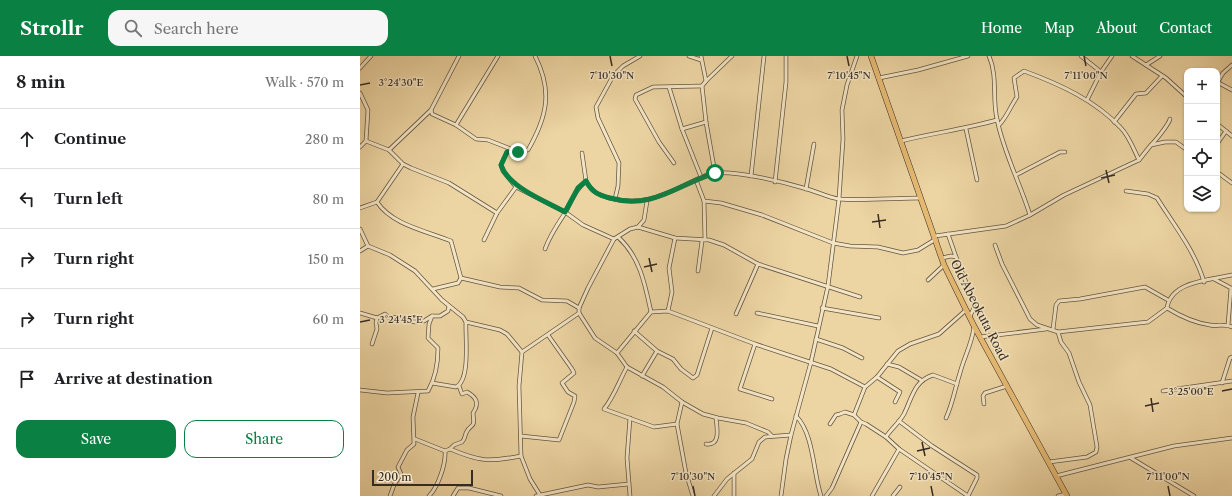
<!DOCTYPE html>
<meta charset="utf-8">
<style>
:root{--surface:#fff;--page:#f6f6f6;--text:#202124;--muted:#757577;--line:#e0e0e0;--accent:#0b8043}
body{margin:0;font-family:"Libre Caslon Text",serif;background:var(--page);color:var(--text)}
.controls{position:absolute;right:12px;top:12px;display:grid;overflow:hidden;border-radius:8px;box-shadow:0 1px 3px #0004}
.controls button{width:36px;height:36px;display:grid;place-items:center;padding:0;border:0;border-bottom:1px solid var(--line);background:var(--surface);color:var(--text);font:20px sans-serif}
.scale{position:absolute;left:12px;bottom:10px;width:101px;box-sizing:border-box;padding-left:4px;border:2px solid #372c24;border-top:0;font-size:11px;line-height:14px;white-space:nowrap;color:#372c24;-webkit-text-stroke:3px #f3e4c3;paint-order:stroke}
.stop{position:absolute;width:12px;height:12px;margin:-9px;border:3px solid #0b8043;border-radius:50%;background:#fff}
.stop.end{background:#0b8043;border-color:#fff;box-shadow:0 1px 4px #0008}
.list{margin:0;padding:0;list-style:none}
h2{display:flex;justify-content:space-between;align-items:center;height:52px;margin:0;padding:0 16px;font-size:17px}
h2 small{font-size:13px;font-weight:400;color:var(--muted)}
.list li{display:grid;grid-template-columns:26px 1fr auto;gap:12px;align-items:center;box-sizing:border-box;height:60px;padding:0 16px;border-top:1px solid var(--line)}
.list b{display:block;font-size:15px;white-space:nowrap}
.list em{font-size:13px;font-style:normal;color:var(--muted)}
.actions{display:flex;gap:8px;padding:12px 16px}
.actions a{flex:1;padding:9px 0;border:1px solid var(--accent);border-radius:12px;text-align:center;font-size:14px;color:var(--accent)}
.actions .main{background:var(--accent);color:#fff}
.icon{flex:none;width:22px;height:22px;fill:none;stroke:currentColor;stroke-width:2;stroke-linecap:round;stroke-linejoin:round}
.map{position:relative;flex:none;width:872px;height:440px;overflow:hidden}
header{display:flex;align-items:center;gap:24px;box-sizing:border-box;height:56px;padding:0 20px;background:var(--accent);color:#fff}
header strong{font-size:19px}
nav{display:flex;gap:22px;margin-inline-start:auto;font-size:14px}
.search{width:280px;height:36px;background:var(--page);display:flex;align-items:center;gap:10px;box-sizing:border-box;padding:0 14px;border-radius:12px;color:var(--muted);font-size:15px}
main{display:flex}
aside{flex:1;background:var(--surface)}
.map>svg:first-child{display:block}
.lines{fill:none;stroke-linecap:round;stroke-linejoin:round}
.minor-casing{stroke:#645644;stroke-width:4.5}
.trunk-casing{stroke:#372c24;stroke-width:6}
.minor{stroke:#f3e4c3;stroke-width:3}
.trunk{stroke:#e6ba72;stroke-width:5}
.route{stroke:#0b8043;stroke-width:5}
.ticks{fill:none;stroke:#372c24;stroke-width:1.5}
.labels{text-anchor:middle;stroke-width:3;stroke-linejoin:round;paint-order:stroke}
.street-label{font-size:12px;fill:#372c24;stroke:#f3e4c3}
.ticks-label{font-size:10px;text-anchor:middle;fill:#372c24;stroke:#f3e4c3;stroke-width:3;stroke-linejoin:round;paint-order:stroke}
</style>
<header>
<strong>Strollr</strong>
<div class="search"><svg class="icon" aria-label="search" viewBox="0 0 24 24"><circle cx="10" cy="10" r="6"/><path d="M15 15l6 6"/></svg>Search here</div>
<nav><a>Home</a><a>Map</a><a>About</a><a>Contact</a></nav>
</header>
<main>
<aside>
<h2>8 min<small>Walk · 570 m</small></h2>
<ul class="list">
<li><svg class="icon" aria-label="ahead" viewBox="0 0 24 24"><path d="M12 20V5M6 11l6-6 6 6"/></svg><div><b>Continue</b></div><em>280 m</em></li>
<li><svg class="icon" aria-label="left" viewBox="0 0 24 24"><path d="M17 20v-9H6M10 6l-5 5 5 5"/></svg><div><b>Turn left</b></div><em>80 m</em></li>
<li><svg class="icon" aria-label="right" viewBox="0 0 24 24"><path d="M7 20v-9h11M14 6l5 5-5 5"/></svg><div><b>Turn right</b></div><em>150 m</em></li>
<li><svg class="icon" aria-label="right" viewBox="0 0 24 24"><path d="M7 20v-9h11M14 6l5 5-5 5"/></svg><div><b>Turn right</b></div><em>60 m</em></li>
<li><svg class="icon" aria-label="arrive" viewBox="0 0 24 24"><path d="M6 21V4h12l-3 4 3 4H6"/></svg><div><b>Arrive at destination</b></div></li>
</ul>
<div class="actions"><a class="main">Save</a><a>Share</a></div>
</aside>
<div class="map">
<svg width="872" height="440" viewBox="0 0 872 440">
<rect width="100%" height="100%" fill="#edd5a3"/>
<filter id="stains"><feTurbulence type="fractalNoise" baseFrequency=".005" numOctaves="4"/><feColorMatrix values="0 0 0 0 .2 0 0 0 0 .09 0 0 0 0 .02 0 0 0 .5 -.17"/></filter>
<radialGradient id="worn" r=".72"><stop offset=".6" stop-color="#630" stop-opacity="0"/><stop offset="1" stop-color="#630" stop-opacity=".3"/></radialGradient>
<g class="lines">
<g class="minor-casing">
<g id="minor">
<path d="M175,0C193,35 187,61 168,94L147,96L141,109L143,115L156,131L205,156L223,169L254,183"/>
<path d="M329,0L341,4"/>
<path d="M341,0L346,25L342,30L346,66L355,117"/>
<path d="M629,0C638,20 632,43 637,63C643,95 660,127 670,159"/>
<path d="M721,0L741,16"/>
<path d="M772,0L806,22L827,41"/>
<path d="M786,9L800,0"/>
<path d="M0,12L11,0"/>
<path d="M519,22L558,14L608,0"/>
<path d="M346,25L372,0"/>
<path d="M857,26L872,34"/>
<path d="M857,27L863,17L872,9"/>
<path d="M309,31L322,73L341,121"/>
<path d="M0,37L8,54L6,85L0,91"/>
<path d="M727,44L741,16L752,0"/>
<path d="M71,54L72,58L96,69L116,83L128,84L156,95"/>
<path d="M754,66L776,38L786,37L802,20"/>
<path d="M857,68L872,80"/>
<path d="M96,69L138,0"/>
<path d="M639,69C647,61 650,51 657,41L654,22L664,15C699,28 735,44 761,72C769,80 774,94 779,104"/>
<path d="M322,73L346,66"/>
<path d="M606,73L617,124"/>
<path d="M6,85L29,94L43,108L51,112L89,127L137,157"/>
<path d="M541,85C573,77 605,73 637,64"/>
<path d="M792,88C796,84 809,68 810,63"/>
<path d="M857,88L866,75"/>
<path d="M29,94L71,54L99,0"/>
<path d="M314,107L299,86L275,43L276,39L293,31L342,30"/>
<path d="M857,116L872,127"/>
<path d="M656,119L700,96H705"/>
<path d="M391,120L404,0"/>
<path d="M336,124L344,145L345,184"/>
<path d="M226,125C232,136 237,138 249,142C279,150 301,141 327,128C336,124 345,118 355,117C379,115 424,126 447,133C458,136 469,142 479,143C503,145 536,142 561,142"/>
<path d="M415,126L426,26V0"/>
<path d="M446,133L454,88"/>
<path d="M766,135L788,138L797,142C814,169 835,195 844,226"/>
<path d="M255,143L258,130L259,107L238,62L236,51L253,20L263,10L280,0"/>
<path d="M344,145L361,147L402,159L473,187L490,190L518,191L543,197L558,194L576,183"/>
<path d="M17,146C32,169 67,175 91,185L101,222"/>
<path d="M0,152L17,146L43,108"/>
<path d="M278,171L284,164L287,145"/>
<path d="M0,173L8,190L30,199L55,215L82,244L103,261L106,266L140,274L147,278L162,296L159,330L161,400L170,423L180,439"/>
<path d="M588,178L596,201"/>
<path d="M575,180L646,170L670,159L704,139L779,104L791,89L805,86H816L827,94"/>
<path d="M258,181C280,201 285,228 291,256"/>
<path d="M124,184L137,157L156,131"/>
<path d="M635,189L642,208L670,263L677,269L698,276L701,286L709,297L719,326L730,349L737,391L736,396L727,401L689,406"/>
<path d="M185,193C190,179 197,169 205,157C212,145 215,134 226,125L222,97"/>
<path d="M0,195L8,190"/>
<path d="M582,202L591,200L596,201L613,244L614,252L610,260"/>
<path d="M338,215L342,185"/>
<path d="M854,223L871,232L868,269"/>
<path d="M568,224L584,209"/>
<path d="M73,233L98,227L101,222L140,231L159,232L182,244L207,245L219,252"/>
<path d="M462,252L519,262"/>
<path d="M807,252C820,260 835,267 850,269C857,271 865,267 872,271"/>
<path d="M308,255L312,236L309,212L315,182"/>
<path d="M0,257L17,262L25,258L28,261L43,262L48,265L56,266L64,265L72,260H80L88,255L89,250"/>
<path d="M219,257L235,282L257,297L267,311L303,331L322,346L343,358L358,362L386,367L408,376L412,380"/>
<path d="M397,257L458,270"/>
<path d="M376,258L398,208"/>
<path d="M693,273L696,249L699,245L720,243L785,231L808,244"/>
<path d="M274,275L297,295L313,303L321,313L333,322L337,319L352,272"/>
<path d="M698,276L788,266L807,252C811,225 850,224 872,219"/>
<path d="M620,281L686,273"/>
<path d="M456,283L483,292L502,302"/>
<path d="M12,288L17,273L16,267L17,262"/>
<path d="M395,288L380,333L412,343"/>
<path d="M162,296L219,257V252L228,232L254,183L270,173L278,171L315,182L349,184L364,189L398,208L500,241"/>
<path d="M257,297L291,256L308,255L395,288L471,313L505,331"/>
<path d="M527,308L539,311L561,324"/>
<path d="M267,311C259,325 254,341 244,353L294,371L317,368"/>
<path d="M282,320L297,295"/>
<path d="M517,321L540,336L535,346"/>
<path d="M72,327L96,331C111,324 105,280 106,266"/>
<path d="M862,327L870,302L872,301"/>
<path d="M0,334L27,337L68,335C75,323 78,306 78,292L68,282L69,268L72,260"/>
<path d="M803,335L872,325"/>
<path d="M322,346L317,368L326,417L333,440"/>
<path d="M624,348L623,340L625,337L647,330"/>
<path d="M494,359L505,331L517,321L538,295L550,288L579,278L606,254"/>
<path d="M436,360C454,378 453,416 461,440"/>
<path d="M586,362C593,347 595,332 600,317C604,301 612,288 614,271"/>
<path d="M539,365L572,390L617,419V422L608,440"/>
<path d="M470,368L476,359L480,358L485,356L494,359L501,366L506,368L526,381L539,393L608,440"/>
<path d="M161,380L199,384L214,346L215,340L208,336L202,327L214,317L212,313L188,279"/>
<path d="M526,381C531,373 539,367 544,358C552,342 554,325 573,319L597,328"/>
<path d="M55,383L85,395L90,393C121,406 129,406 161,400"/>
<path d="M346,388C361,390 357,372 356,362"/>
<path d="M90,393L94,389L102,386C105,383 105,380 106,377C112,365 115,375 113,357C120,347 116,341 107,336L102,338L99,330"/>
<path d="M771,402L834,440"/>
<path d="M374,417V440"/>
<path d="M696,420L814,390L872,382"/>
<path d="M30,440L34,429L41,418L38,411L47,394L54,388L53,361L58,337"/>
<path d="M69,440C78,431 86,408 85,395"/>
<path d="M93,440L98,432H109L141,440"/>
<path d="M176,440L228,429L238,431L269,428"/>
<path d="M270,440L267,402L270,362"/>
<path d="M354,440L367,423L392,403L399,386L405,381L431,379"/>
<path d="M421,440L426,403L431,379L451,306L468,230L479,143L483,83L482,54L487,29L497,0"/>
<path d="M466,440L472,432L501,366"/>
<path d="M512,440L539,393"/>
<path d="M533,440L540,431"/>
<path d="M698,440L706,438"/>
</g>
</g>
<g class="trunk-casing">
<path id="trunk" d="M511,0L584,209L614,270L707,440"/>
</g>
<use href="#minor" class="minor"/>
<use href="#trunk" class="trunk"/>
</g>
<g class="lines">
<path class="route" d="M158,96H147L141,109C148,131 185,145 205,156L218,132L226,125C232,136 238,139 250,142C293,154 316,129 355,117"/>
</g>
<path class="ticks" d="M250,0L252,10M487,0L489,10M724,0L726,10M0,29L10,27M746,114L749,127M741,122L755,119M518,158L520,172M512,166L526,164M289,202L292,216M284,211L297,208M0,266L10,264M862,335L872,333M791,342L793,356M785,350L799,347M562,386L565,400M557,395L570,392M333,430L335,440M571,430L573,440M808,430L810,440"/>
<g class="labels">
<g class="street-label">
<text transform="translate(619 254) rotate(63)" y="4">Old Abeokuta Road</text>
</g>
</g>
<g class="ticks-label">
<text x="252" y="23">7°10'30"N</text>
<text x="489" y="23">7°10'45"N</text>
<text x="726" y="23">7°11'00"N</text>
<text x="41" y="30">3°24'30"E</text>
<text x="41" y="267">3°24'45"E</text>
<text x="831" y="339">3°25'00"E</text>
<text x="333" y="424">7°10'30"N</text>
<text x="571" y="424">7°10'45"N</text>
<text x="808" y="424">7°11'00"N</text>
</g>
<rect width="100%" height="100%" filter="url(#stains)"/>
<rect width="100%" height="100%" fill="url(#worn)"/>
</svg>
<div class="controls">
<button>+</button>
<button>−</button>
<button><svg class="icon" aria-label="locate" viewBox="0 0 24 24"><circle cx="12" cy="12" r="6"/><path d="M12 2v4M12 18v4M2 12h4M18 12h4"/></svg></button>
<button><svg class="icon" aria-label="layers" viewBox="0 0 24 24"><path d="M12 4l9 5-9 5-9-5zM3 14l9 5 9-5"/></svg></button>
</div>
<div class="scale">200 m</div>
<div class="stop" style="left:355px;top:117px"></div>
<div class="stop end" style="left:158px;top:96px"></div>
</div>
</main>
